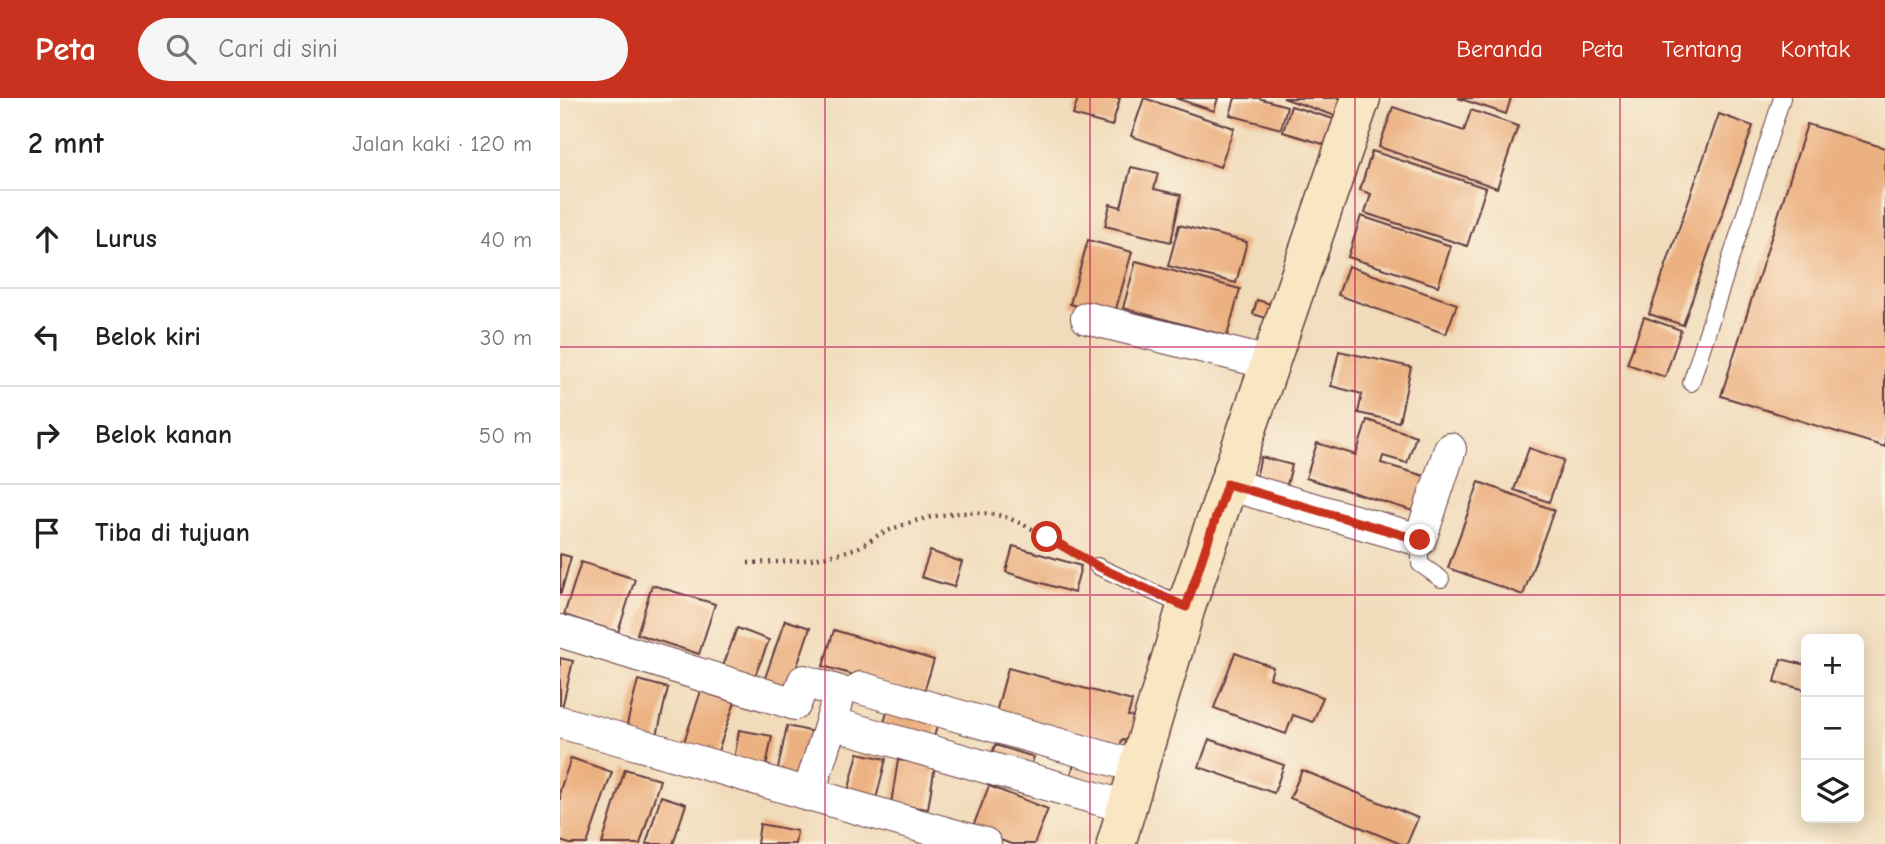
<!DOCTYPE html>
<html lang="id">
<meta charset="utf-8">
<style>
:root{--surface:#fff;--page:#f6f6f6;--text:#202124;--muted:#757577;--line:#e0e0e0;--accent:#c8321e}
body{margin:0;font-family:"Comic Neue",sans-serif;background:var(--page);color:var(--text)}
.controls{position:absolute;right:21px;bottom:21px;display:grid;overflow:hidden;border-radius:10px;box-shadow:0 4px 18px #0003}
.controls button{width:63px;height:63px;display:grid;place-items:center;padding:0;border:0;border-bottom:2px solid var(--line);background:var(--surface);color:var(--text);font:35px sans-serif}
.stop{position:absolute;width:21px;height:21px;margin:-16px;border:5px solid #c8321e;border-radius:50%;background:#fff}
.stop.end{background:#c8321e;border-color:#fff;box-shadow:0 2px 7px #0008}
.list{margin:0;padding:0;list-style:none}
h2{display:flex;justify-content:space-between;align-items:center;height:91px;margin:0;padding:0 28px;font-size:30px}
h2 small{font-size:23px;font-weight:400;color:var(--muted)}
.list li{display:grid;grid-template-columns:46px 1fr auto;gap:21px;align-items:center;box-sizing:border-box;height:98px;padding:0 28px;border-top:2px solid var(--line)}
.list b{display:block;font-size:26px;white-space:nowrap}
.list em{font-size:23px;font-style:normal;color:var(--muted)}
.icon{flex:none;width:38px;height:38px;fill:none;stroke:currentColor;stroke-width:2;stroke-linecap:round;stroke-linejoin:round}
.map{position:relative;flex:none;width:1325px;height:746px;overflow:hidden}
header{display:flex;align-items:center;gap:42px;box-sizing:border-box;height:98px;padding:0 35px;background:var(--accent);color:#fff}
header strong{font-size:33px}
nav{display:flex;gap:38px;margin-inline-start:auto;font-size:24px}
.search{width:490px;height:63px;background:var(--page);display:flex;align-items:center;gap:18px;box-sizing:border-box;padding:0 24px;border-radius:38px;color:var(--muted);font-size:26px}
main{display:flex}
aside{flex:1;background:var(--surface)}
.map>svg:first-child{display:block}
.building{fill:#ecb181}
.lines{fill:none;stroke-linecap:round;stroke-linejoin:round}
.lane-casing{stroke:#633b40;stroke-width:18}
.street-casing{stroke:#633b40;stroke-width:34}
.secondary-casing{stroke:#633b40;stroke-width:41}
.path{stroke:#633b40;stroke-width:4.5;stroke-dasharray:2 5;stroke-linecap:butt}
.lane{stroke:#fff;stroke-width:16}
.street{stroke:#fff;stroke-width:32}
.secondary{stroke:#f9e7c3;stroke-width:38}
.route{stroke:#c8321e;stroke-width:9}
.grid{fill:none;stroke:#c2185b;stroke-width:2;stroke-opacity:0.55}
</style>
<header>
<strong>Peta</strong>
<div class="search"><svg class="icon" aria-label="search" viewBox="0 0 24 24"><circle cx="10" cy="10" r="6"/><path d="M15 15l6 6"/></svg>Cari di sini</div>
<nav><a>Beranda</a><a>Peta</a><a>Tentang</a><a>Kontak</a></nav>
</header>
<main>
<aside>
<h2>2 mnt<small>Jalan kaki · 120 m</small></h2>
<ul class="list">
<li><svg class="icon" aria-label="ahead" viewBox="0 0 24 24"><path d="M12 20V5M6 11l6-6 6 6"/></svg><div><b>Lurus</b></div><em>40 m</em></li>
<li><svg class="icon" aria-label="left" viewBox="0 0 24 24"><path d="M17 20v-9H6M10 6l-5 5 5 5"/></svg><div><b>Belok kiri</b></div><em>30 m</em></li>
<li><svg class="icon" aria-label="right" viewBox="0 0 24 24"><path d="M7 20v-9h11M14 6l5 5-5 5"/></svg><div><b>Belok kanan</b></div><em>50 m</em></li>
<li><svg class="icon" aria-label="arrive" viewBox="0 0 24 24"><path d="M6 21V4h12l-3 4 3 4H6"/></svg><div><b>Tiba di tujuan</b></div></li>
</ul>
</aside>
<div class="map">
<svg width="1325" height="746" viewBox="0 0 1325 746">
<rect width="100%" height="100%" fill="#fcf5e5"/>
<filter id="ink" filterUnits="userSpaceOnUse"><feTurbulence type="fractalNoise" baseFrequency=".0143" numOctaves="2"/><feDisplacementMap in="SourceGraphic" scale="14" xChannelSelector="R" yChannelSelector="G"/><feConvolveMatrix kernelMatrix="1 2 1 2 8 2 1 2 1" color-interpolation-filters="sRGB"/></filter>
<filter id="wash" filterUnits="userSpaceOnUse"><feTurbulence type="fractalNoise" baseFrequency=".00686" numOctaves="4" result="noise"/><feDisplacementMap in="SourceGraphic" scale="28" xChannelSelector="R" yChannelSelector="G"/><feGaussianBlur stdDeviation="1.57" result="paint"/><feColorMatrix in="noise" values="0 0 0 0 0 0 0 0 0 0 0 0 0 0 0 0 0 1.4 0 .05"/><feComposite in="paint" operator="in"/></filter>
<g filter="url(#wash)">
<rect width="100%" height="100%" fill="#f1dbba"/>
<g id="blocks">
<g class="building">
<path d="M518,0H560L552,28L513,17Z"/>
<path d="M584,0L674,30L660,69L571,38Z"/>
<path d="M615,0H658L654,13Z"/>
<path d="M675,0H698L727,8L721,31L670,17Z"/>
<path d="M723,0H794L787,22Z"/>
<path d="M898,0H951L946,16Z"/>
<path d="M731,8L780,23L773,49L723,34Z"/>
<path d="M833,9L904,33L911,12L958,28L937,90L819,49Z"/>
<path d="M1159,16L1193,28L1123,227L1089,216Z"/>
<path d="M1247,26L1325,50V349L1161,298Z"/>
<path d="M812,53L926,90L907,148L805,115L811,96L800,92Z"/>
<path d="M571,69L598,75L594,91L621,97L611,144L545,128L550,106L561,109Z"/>
<path d="M801,118L891,148L878,188L788,159Z"/>
<path d="M619,127L687,144L676,185L608,168Z"/>
<path d="M528,142L572,154L554,218L510,206Z"/>
<path d="M576,163L680,191L667,238L563,210Z"/>
<path d="M788,168L897,206L886,236L778,197Z"/>
<path d="M697,202L718,208L713,222L693,216Z"/>
<path d="M1084,219L1121,232L1105,279L1067,266Z"/>
<path d="M779,253L851,269L839,324L798,315L802,296L771,288Z"/>
<path d="M807,322L856,338L847,365L823,358L821,365L871,380L860,415L746,380L757,345L796,357Z"/>
<path d="M969,350L1004,362L989,404L954,392Z"/>
<path d="M701,359L732,367L727,387L696,379Z"/>
<path d="M919,384L994,412L963,497L888,470Z"/>
<path d="M453,448L521,468L514,495L446,474Z"/>
<path d="M370,453L402,464L394,489L361,479Z"/>
<path d="M0,456L11,459L1,495H0Z"/>
<path d="M21,464L75,481L58,534L4,517Z"/>
<path d="M92,487L155,506L139,556L77,536Z"/>
<path d="M225,522L250,530L229,592L204,583Z"/>
<path d="M177,530L209,542L193,583L162,571Z"/>
<path d="M274,532L374,562L363,597L263,568Z"/>
<path d="M675,555L713,569L710,580L763,599L753,624L733,617L726,636L654,610Z"/>
<path d="M0,560L13,563L1,614H0Z"/>
<path d="M1221,561L1246,567V592L1215,584Z"/>
<path d="M448,570L572,603L568,618L581,620L574,644L562,642L558,655L434,622Z"/>
<path d="M78,582L108,590L96,642L65,634Z"/>
<path d="M141,593L175,604L156,659L123,647Z"/>
<path d="M328,611L378,625L371,649L321,635Z"/>
<path d="M227,628L254,634L243,681L217,675Z"/>
<path d="M179,632L212,638L205,674L173,668Z"/>
<path d="M649,641L724,667L714,695L639,669Z"/>
<path d="M435,647L474,659L469,674L430,661Z"/>
<path d="M298,655L326,661L315,705L287,698Z"/>
<path d="M516,659L566,674L557,701L508,687Z"/>
<path d="M11,660L52,674L27,746H10L0,743V692Z"/>
<path d="M338,662L375,667L368,711L331,706Z"/>
<path d="M65,671L100,682L80,746H42Z"/>
<path d="M742,672L858,720L847,746H841L730,700Z"/>
<path d="M429,688L488,711L474,746H451L412,731Z"/>
<path d="M101,698L126,706L113,746H86Z"/>
<path d="M200,726L237,733L235,746H197Z"/>
</g>
</g>
</g>
<g filter="url(#ink)">
<use href="#blocks" fill-opacity="0" stroke="#633b40" stroke-width="2"/>
<g class="lines">
<g class="lane-casing">
<g id="lane">
<path d="M1131,285L1222,0"/>
<path d="M860,442V466L881,481"/>
<path d="M537,468L626,509"/>
</g>
</g>
<g class="street-casing">
<g id="street">
<path d="M527,220L709,265"/>
<path d="M667,386L860,442L890,351"/>
<path d="M0,533L235,606L244,583L280,594L271,625"/>
<path d="M301,590L578,669"/>
<path d="M0,624C142,664 283,707 425,746"/>
<path d="M248,697L271,625L567,709"/>
</g>
</g>
<g class="secondary-casing">
<path id="secondary" d="M556,746L626,509L801,0"/>
</g>
<path class="path" d="M188,465C227,464 262,463 299,449C305,446 311,442 317,438C353,420 397,410 437,417C461,422 497,445 519,457"/>
<use href="#lane" class="lane"/>
<use href="#street" class="street"/>
<use href="#secondary" class="secondary"/>
</g>
</g>
<g class="lines" filter="url(#ink)">
<path class="route" d="M487,439L537,468L626,509L667,386L860,442"/>
</g>
<path class="grid" d="M265,0V746M530,0V746M795,0V746M1060,0V746M0,249H1325M0,497H1325"/>
</svg>
<div class="controls">
<button>+</button>
<button>−</button>
<button><svg class="icon" aria-label="layers" viewBox="0 0 24 24"><path d="M12 4l9 5-9 5-9-5zM3 14l9 5 9-5"/></svg></button>
</div>
<div class="stop" style="left:487px;top:439px"></div>
<div class="stop end" style="left:860px;top:442px"></div>
</div>
</main>
